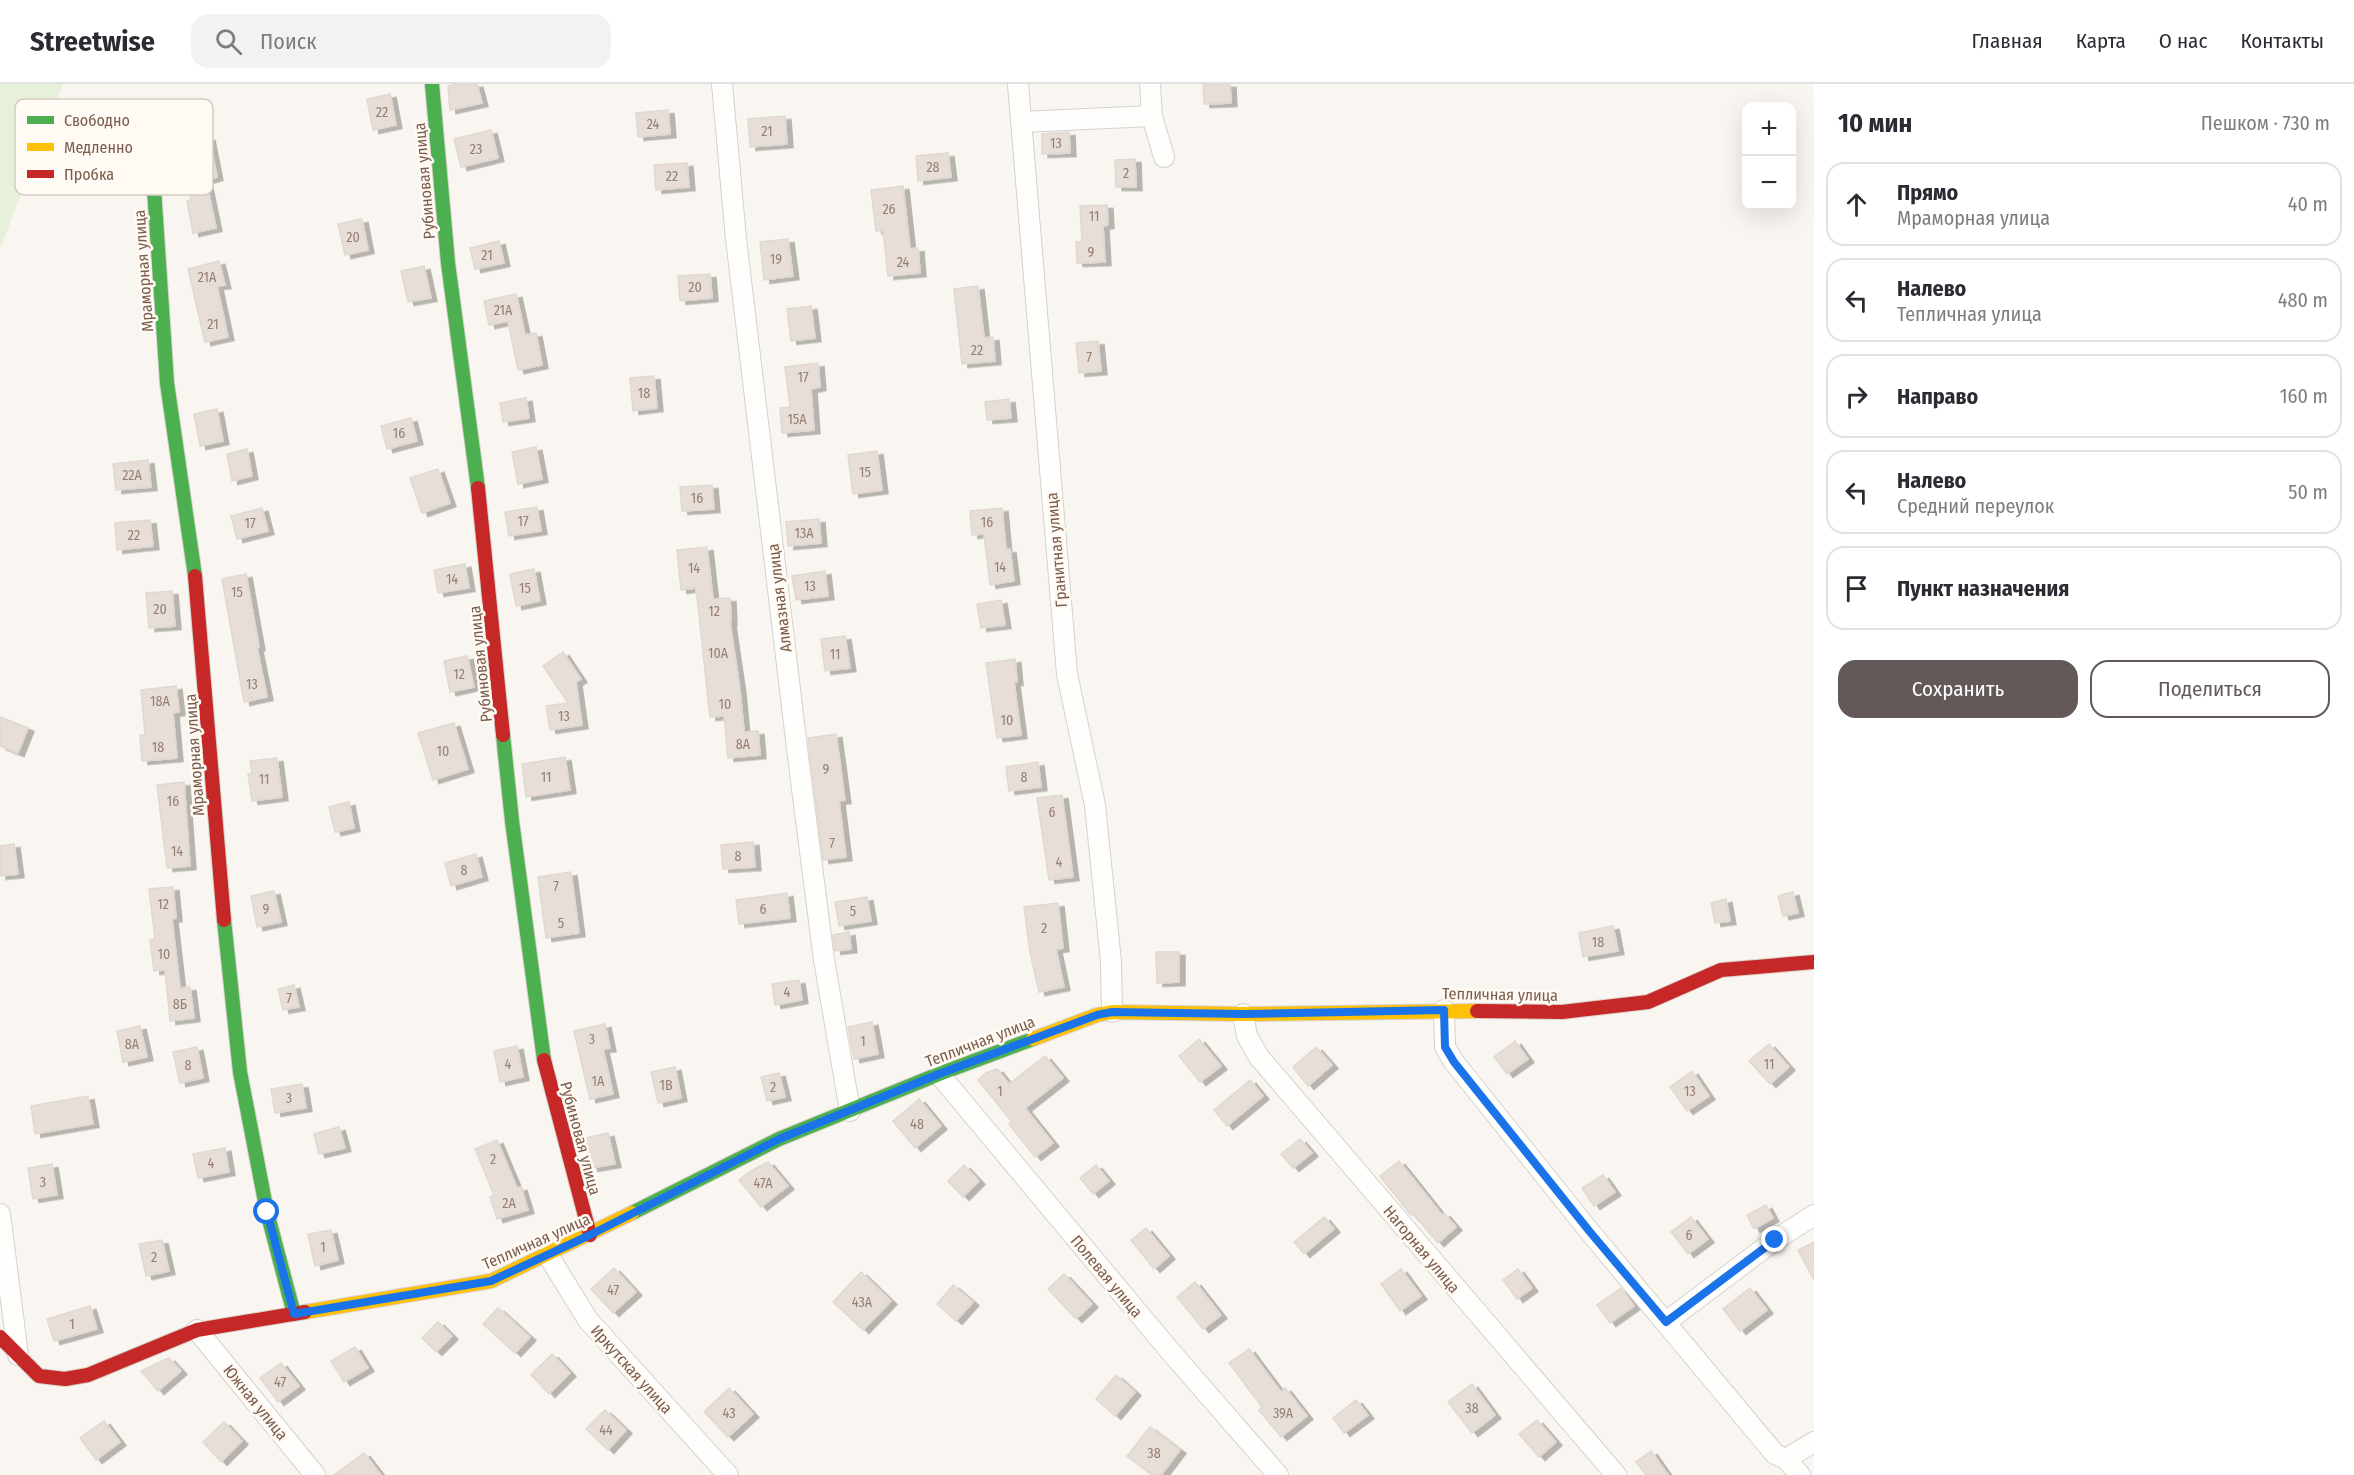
<!DOCTYPE html>
<html lang="ru">
<meta charset="utf-8">
<style>
:root{--surface:#fff;--page:#f2f2f3;--text:#2b2b33;--muted:#7c7c81;--line:#e1e1e2;--accent:#625958}
body{margin:0;font-family:"Fira Sans Condensed",sans-serif;background:var(--page);color:var(--text)}
.controls{position:absolute;right:18px;top:18px;display:grid;overflow:hidden;border-radius:12px;box-shadow:0 6px 24px #0002}
.controls button{width:54px;height:54px;display:grid;place-items:center;padding:0;border:0;border-bottom:2px solid var(--line);background:var(--surface);color:var(--text);font:30px sans-serif}
.stop{position:absolute;width:18px;height:18px;margin:-14px;border:4px solid #1a73e8;border-radius:50%;background:#fff}
.stop.end{background:#1a73e8;border-color:#fff;box-shadow:0 2px 6px #0008}
.list{margin:0;padding:0;list-style:none}
h2{display:flex;justify-content:space-between;align-items:center;height:78px;margin:0;padding:0 24px;font-size:26px}
h2 small{font-size:20px;font-weight:400;color:var(--muted)}
.list li{display:grid;grid-template-columns:39px 1fr auto;gap:18px;align-items:center;box-sizing:border-box;height:84px;margin:0 12px 12px;padding:0 12px;border:2px solid var(--line);border-radius:18px}
.list b{display:block;font-size:22px;white-space:nowrap}
.list p{margin:0;font-size:20px;white-space:nowrap;color:var(--muted)}
.list em{font-size:20px;font-style:normal;color:var(--muted)}
.actions{display:flex;gap:12px;padding:18px 24px}
.actions a{flex:1;padding:14px 0;border:2px solid var(--accent);border-radius:18px;text-align:center;font-size:21px;color:var(--accent)}
.actions .main{background:var(--accent);color:#fff}
.icon{flex:none;width:33px;height:33px;fill:none;stroke:currentColor;stroke-width:2;stroke-linecap:round;stroke-linejoin:round}
.map{position:relative;flex:none;width:1814px;height:1391px;overflow:hidden}
header{display:flex;align-items:center;gap:36px;box-sizing:border-box;height:84px;padding:0 30px;background:var(--surface);border-bottom:2px solid var(--line)}
header strong{font-size:28px}
nav{display:flex;gap:33px;margin-inline-start:auto;font-size:21px}
.search{width:420px;height:54px;background:var(--page);display:flex;align-items:center;gap:15px;box-sizing:border-box;padding:0 21px;border-radius:18px;color:var(--muted);font-size:22px}
main{display:flex}
aside{flex:1;background:var(--surface)}
.map>svg:first-child{display:block}
.green{fill:#e7f0db}
.building{fill:#e6ded7;stroke:#e2d8d2;stroke-width:1.5;filter:url(#shadow)}
.lines{fill:none;stroke-linecap:round;stroke-linejoin:round}
.street-casing{stroke:#d7d1cb;stroke-width:22}
.fast-casing{stroke:#d9d2cb;stroke-width:16}
.slow-casing{stroke:#d9d2cb;stroke-width:16}
.jam-casing{stroke:#d9d2cb;stroke-width:16}
.street{stroke:#fefefd;stroke-width:20}
.fast{stroke:#4caf50;stroke-width:14}
.slow{stroke:#ffc107;stroke-width:14}
.jam{stroke:#c62828;stroke-width:14}
.route{stroke:#1a73e8;stroke-width:8}
.labels{text-anchor:middle;stroke-width:5;stroke-linejoin:round;paint-order:stroke}
.number-label{font-size:14px;fill:#977e72}
.street-label{font-size:16px;fill:#7a5c4d;stroke:#fffaf3}
.key{fill:#fffaf3;stroke:#d7cbc1;stroke-width:1.5}
.key-label{font-size:16px;fill:#7a5c4d}
</style>
<header>
<strong>Streetwise</strong>
<div class="search"><svg class="icon" aria-label="search" viewBox="0 0 24 24"><circle cx="10" cy="10" r="6"/><path d="M15 15l6 6"/></svg>Поиск</div>
<nav><a>Главная</a><a>Карта</a><a>О нас</a><a>Контакты</a></nav>
</header>
<main>
<div class="map">
<svg width="1814" height="1391" viewBox="0 0 1814 1391">
<defs>
<filter id="shadow"><feDropShadow dx="6" dy="3.5" stdDeviation="0" flood-color="#0004"/></filter>
</defs>
<rect width="100%" height="100%" fill="#f9f5f0"/>
<path class="green" d="M0,0H63L0,165Z"/>
<g class="building">
<path d="M456,0H477L482,19L450,26L448,2Z"/>
<path d="M1203,0H1230L1231,19L1204,20Z"/>
<path d="M390,10L396,41L373,46L367,15Z"/>
<path d="M668,26L670,50L638,53L636,29Z"/>
<path d="M785,32L787,60L750,63L748,35Z"/>
<path d="M491,46L498,74L461,83L454,55Z"/>
<path d="M1069,48L1070,69L1042,70V50Z"/>
<path d="M209,53L217,93L206,96L216,144L193,149L187,117L191,116L179,60Z"/>
<path d="M948,69L951,93L918,97L916,72Z"/>
<path d="M1135,75L1136,103H1116L1115,76Z"/>
<path d="M687,79L689,103L656,106L654,81Z"/>
<path d="M903,102L910,165L918,164L920,189L888,192L883,146L876,147L871,106Z"/>
<path d="M1107,121L1108,141L1103,142L1105,178L1077,179L1076,158H1082L1080,122Z"/>
<path d="M362,135L368,166L345,171L338,140Z"/>
<path d="M788,155L793,192L764,196L760,158Z"/>
<path d="M499,157L504,179L475,185L470,164Z"/>
<path d="M219,177L225,201L217,202L228,253L205,258L188,185Z"/>
<path d="M424,182L431,214L408,218L401,187Z"/>
<path d="M710,190L712,214L680,217L678,192Z"/>
<path d="M978,202L984,254L993,253L995,277L962,280L954,205Z"/>
<path d="M516,210L525,251L536,249L542,281L518,286L508,237L489,241L484,217Z"/>
<path d="M811,222L815,254L791,257L787,225Z"/>
<path d="M1098,257L1101,287L1079,289L1076,259Z"/>
<path d="M818,279L820,303L811,305L814,346L782,349L780,324L790,323L785,283Z"/>
<path d="M654,292L657,324L633,327L630,294Z"/>
<path d="M526,314L529,334L503,338L500,319Z"/>
<path d="M1009,315L1011,334L987,336L985,318Z"/>
<path d="M217,325L223,357L200,362L194,330Z"/>
<path d="M411,334L417,357L387,365L381,342Z"/>
<path d="M536,363L542,395L518,400L512,368Z"/>
<path d="M247,365L252,392L232,397L227,370Z"/>
<path d="M877,367L882,406L853,410L848,371Z"/>
<path d="M148,376L151,403L116,406L113,380Z"/>
<path d="M438,385L450,419L422,429L410,394Z"/>
<path d="M712,401L714,425L682,427L680,403Z"/>
<path d="M537,423L541,447L509,452L505,428Z"/>
<path d="M262,424L268,447L237,455L231,432Z"/>
<path d="M1002,424L1006,466L1010,465L1014,497L990,501L984,450L972,451L970,427Z"/>
<path d="M819,435L821,459L788,462L786,438Z"/>
<path d="M150,436L153,462L117,466L115,439Z"/>
<path d="M707,463L713,515L730,514L731,538H730L740,606L744,648L758,647L760,671L728,674L724,632L710,633L696,504L681,506L677,466Z"/>
<path d="M465,480L469,504L438,509L434,486Z"/>
<path d="M534,485L540,517L516,522L510,490Z"/>
<path d="M825,487L828,512L796,516L792,492Z"/>
<path d="M246,490L259,563L257,564L267,613L244,618L222,495Z"/>
<path d="M172,507L175,542L149,544L146,509Z"/>
<path d="M1001,516L1005,541L981,544L977,520Z"/>
<path d="M845,552L850,584L825,587L821,555Z"/>
<path d="M563,568L581,595L576,598L582,641L550,646L546,622L568,619L543,582Z"/>
<path d="M467,572L474,603L450,608L444,577Z"/>
<path d="M1015,575L1017,598H1014L1021,651L997,654L986,579Z"/>
<path d="M176,602L179,628L173,629L177,674L142,677L140,651H145L141,606Z"/>
<path d="M0,633L28,644L18,669L0,662Z"/>
<path d="M454,639L468,685L433,696L418,649Z"/>
<path d="M836,650L845,716L839,717L846,773L823,776L808,654Z"/>
<path d="M565,673L570,706L526,713L522,680Z"/>
<path d="M277,674L282,713L252,717L248,690L252,689L250,677Z"/>
<path d="M1038,678L1041,703L1009,707L1006,683Z"/>
<path d="M184,698L190,782L167,784L157,701Z"/>
<path d="M1062,711L1073,793L1049,796L1037,714Z"/>
<path d="M349,718L354,744L335,748L329,723Z"/>
<path d="M753,758L755,783L723,785L721,761Z"/>
<path d="M14,760L18,790L0,792V762Z"/>
<path d="M476,770L482,793L451,802L445,779Z"/>
<path d="M571,788L579,849L546,854L538,793Z"/>
<path d="M173,803L176,834L172,835L180,904L190,903L194,934L170,937L165,886L154,887L150,856L155,855L149,805Z"/>
<path d="M274,807L281,838L257,843L251,812Z"/>
<path d="M1793,808L1798,829L1783,832L1778,812Z"/>
<path d="M787,809L790,834L739,840L736,816Z"/>
<path d="M867,813L871,837L839,842L835,818Z"/>
<path d="M1726,815L1730,837L1715,839L1711,819Z"/>
<path d="M1058,819L1063,864L1056,865L1064,903L1039,908L1030,868L1024,823Z"/>
<path d="M1613,842L1618,867L1583,873L1579,849Z"/>
<path d="M849,848L851,865L835,867L833,851Z"/>
<path d="M1156,868H1179V898L1157,899Z"/>
<path d="M799,896L802,916L775,921L772,900Z"/>
<path d="M294,901L299,923L283,926L278,905Z"/>
<path d="M872,938L878,970L854,975L848,943Z"/>
<path d="M605,940L610,964L603,965L613,1010L590,1015L574,947Z"/>
<path d="M140,942L147,973L123,978L117,947Z"/>
<path d="M1199,955L1221,982L1200,998L1179,972Z"/>
<path d="M1515,957L1528,975L1507,990L1494,973Z"/>
<path d="M1769,960L1789,983L1770,1000L1749,977Z"/>
<path d="M517,962L523,993L500,998L494,967Z"/>
<path d="M197,963L203,994L180,999L173,968Z"/>
<path d="M1316,963L1332,981L1308,1002L1293,983Z"/>
<path d="M1045,972L1063,994L1025,1024L1053,1059L1035,1073L1009,1040L1012,1038L978,996L986,989L997,985L1009,1000Z"/>
<path d="M675,983L681,1014L658,1019L651,988Z"/>
<path d="M1692,987L1709,1012L1687,1027L1670,1003Z"/>
<path d="M779,989L785,1013L767,1017L761,993Z"/>
<path d="M1250,996L1263,1012L1227,1042L1214,1026Z"/>
<path d="M302,1000L306,1024L275,1029L271,1005Z"/>
<path d="M88,1012L93,1040L35,1050L31,1022Z"/>
<path d="M919,1015L941,1042L915,1064L893,1037Z"/>
<path d="M339,1043L345,1064L319,1070L314,1050Z"/>
<path d="M608,1049L615,1080L592,1084L585,1054Z"/>
<path d="M1300,1055L1312,1069L1293,1084L1281,1070Z"/>
<path d="M497,1056L517,1104L521,1103L528,1126L497,1135L490,1113L494,1111L475,1065Z"/>
<path d="M225,1064L229,1088L198,1094L193,1070Z"/>
<path d="M1399,1077L1442,1131L1444,1129L1456,1143L1438,1159L1413,1130L1411,1131L1380,1092Z"/>
<path d="M768,1078L788,1102L761,1123L739,1096L749,1088Z"/>
<path d="M52,1080L57,1111L33,1115L28,1084Z"/>
<path d="M964,1081L979,1097L963,1113L948,1097Z"/>
<path d="M1096,1081L1109,1097L1093,1110L1080,1094Z"/>
<path d="M1603,1091L1615,1108L1594,1122L1582,1104Z"/>
<path d="M1766,1121L1773,1134L1754,1145L1747,1131Z"/>
<path d="M1324,1133L1334,1145L1304,1170L1294,1158Z"/>
<path d="M1691,1133L1708,1155L1688,1170L1671,1148Z"/>
<path d="M1146,1144L1169,1172L1154,1185L1131,1156Z"/>
<path d="M331,1146L338,1176L315,1182L308,1150Z"/>
<path d="M162,1156L169,1187L146,1192L139,1160Z"/>
<path d="M1814,1158V1196L1798,1166Z"/>
<path d="M614,1184L636,1208L613,1229L591,1205Z"/>
<path d="M1401,1185L1421,1212L1400,1227L1381,1200Z"/>
<path d="M1518,1185L1532,1204L1517,1215L1503,1196Z"/>
<path d="M861,1188L891,1217L863,1246L833,1218Z"/>
<path d="M1064,1190L1092,1220L1076,1235L1048,1205Z"/>
<path d="M1195,1198L1221,1231L1203,1245L1177,1213Z"/>
<path d="M953,1201L973,1218L956,1237L937,1220Z"/>
<path d="M1621,1204L1634,1222L1610,1239L1597,1221Z"/>
<path d="M1750,1204L1767,1226L1740,1247L1723,1225Z"/>
<path d="M90,1222L97,1245L54,1257L47,1235Z"/>
<path d="M498,1224L530,1253L515,1269L483,1240Z"/>
<path d="M438,1238L452,1252L436,1268L422,1254Z"/>
<path d="M355,1263L368,1284L344,1298L331,1277Z"/>
<path d="M1249,1265L1281,1308L1285,1304L1307,1332L1281,1353L1259,1326L1262,1323L1229,1279Z"/>
<path d="M552,1270L570,1289L549,1310L531,1291Z"/>
<path d="M169,1274L181,1287L158,1307L141,1287Z"/>
<path d="M281,1279L299,1302L278,1318L260,1294Z"/>
<path d="M1116,1291L1135,1308L1115,1332L1096,1315Z"/>
<path d="M1472,1300L1495,1331L1472,1349L1448,1318Z"/>
<path d="M729,1304L753,1330L728,1353L704,1328Z"/>
<path d="M1356,1316L1368,1331L1344,1349L1333,1334Z"/>
<path d="M605,1326L626,1346L608,1366L586,1345Z"/>
<path d="M1537,1336L1556,1358L1539,1373L1519,1350Z"/>
<path d="M104,1337L120,1358L96,1376L80,1354Z"/>
<path d="M224,1338L242,1357L221,1378L203,1358Z"/>
<path d="M1150,1343L1180,1366L1161,1391H1152L1127,1372Z"/>
<path d="M1651,1367L1668,1391H1646L1636,1378Z"/>
<path d="M364,1369L381,1391H334Z"/>
</g>
<g class="lines">
<g class="street-casing">
<g id="street">
<path d="M722,0L736,155L800,689L824,876L850,1027"/>
<path d="M1018,0L1067,590L1095,721L1111,878L1112,928"/>
<path d="M1150,0L1152,32L1164,73"/>
<path d="M1021,38L1152,32"/>
<path d="M1444,926L1445,963L1454,978L1590,1148L1775,1370L1786,1375L1800,1391"/>
<path d="M1243,930L1247,952L1259,973L1616,1391"/>
<path d="M939,990L1170,1267L1278,1391"/>
<path d="M0,1130L18,1271"/>
<path d="M548,1171L588,1236L728,1391"/>
<path d="M1666,1238L1775,1156L1814,1131"/>
<path d="M197,1246L315,1391"/>
<path d="M1786,1375L1814,1358"/>
</g>
</g>
<g class="fast-casing">
<g id="fast">
<path d="M432,0L448,179L478,404"/>
<path d="M154,105L167,299L195,492"/>
<path d="M503,651L512,737L544,976"/>
<path d="M224,836L240,988L267,1128L294,1230"/>
<path d="M632,1129L779,1055L939,990L1033,955"/>
</g>
</g>
<g class="slow-casing">
<g id="slow">
<path d="M1033,955L1097,931L1112,928L1243,930L1477,927"/>
<path d="M305,1228L491,1197L632,1129"/>
</g>
</g>
<g class="jam-casing">
<g id="jam">
<path d="M478,404L503,651"/>
<path d="M195,492L224,836"/>
<path d="M1477,927L1562,928L1648,918L1721,886L1814,878"/>
<path d="M544,976L590,1151"/>
<path d="M0,1253L39,1292L65,1295L88,1291L197,1246L305,1228"/>
</g>
</g>
<use href="#street" class="street"/>
<use href="#fast" class="fast"/>
<use href="#slow" class="slow"/>
<use href="#jam" class="jam"/>
</g>
<g class="lines">
<path class="route" d="M267,1128L294,1230L491,1197L590,1151L779,1055L939,990L1097,931L1112,928L1244,930L1444,926L1445,963L1454,978L1590,1148L1666,1238L1775,1156"/>
</g>
<g class="labels">
<g class="number-label">
<text x="382" y="33">22</text>
<text x="653" y="45">24</text>
<text x="767" y="52">21</text>
<text x="1056" y="64">13</text>
<text x="476" y="70">23</text>
<text x="933" y="88">28</text>
<text x="1126" y="94">2</text>
<text x="672" y="97">22</text>
<text x="889" y="130">26</text>
<text x="1094" y="137">11</text>
<text x="353" y="158">20</text>
<text x="1091" y="173">9</text>
<text x="487" y="176">21</text>
<text x="776" y="180">19</text>
<text x="903" y="183">24</text>
<text x="207" y="198">21А</text>
<text x="695" y="208">20</text>
<text x="503" y="231">21А</text>
<text x="213" y="245">21</text>
<text x="977" y="271">22</text>
<text x="1089" y="278">7</text>
<text x="803" y="298">17</text>
<text x="644" y="314">18</text>
<text x="797" y="340">15А</text>
<text x="399" y="354">16</text>
<text x="865" y="393">15</text>
<text x="132" y="396">22А</text>
<text x="697" y="419">16</text>
<text x="523" y="442">17</text>
<text x="987" y="443">16</text>
<text x="250" y="444">17</text>
<text x="804" y="454">13А</text>
<text x="134" y="456">22</text>
<text x="1000" y="488">14</text>
<text x="694" y="489">14</text>
<text x="452" y="500">14</text>
<text x="810" y="507">13</text>
<text x="525" y="509">15</text>
<text x="237" y="513">15</text>
<text x="160" y="530">20</text>
<text x="714" y="532">12</text>
<text x="718" y="574">10А</text>
<text x="835" y="575">11</text>
<text x="459" y="595">12</text>
<text x="252" y="605">13</text>
<text x="160" y="622">18А</text>
<text x="725" y="625">10</text>
<text x="564" y="637">13</text>
<text x="1007" y="641">10</text>
<text x="743" y="665">8А</text>
<text x="158" y="668">18</text>
<text x="443" y="672">10</text>
<text x="826" y="690">9</text>
<text x="546" y="698">11</text>
<text x="1024" y="698">8</text>
<text x="264" y="700">11</text>
<text x="173" y="722">16</text>
<text x="1052" y="733">6</text>
<text x="832" y="764">7</text>
<text x="177" y="772">14</text>
<text x="738" y="777">8</text>
<text x="1059" y="783">4</text>
<text x="464" y="791">8</text>
<text x="556" y="807">7</text>
<text x="163" y="825">12</text>
<text x="266" y="830">9</text>
<text x="763" y="830">6</text>
<text x="853" y="832">5</text>
<text x="561" y="844">5</text>
<text x="1044" y="849">2</text>
<text x="1598" y="863">18</text>
<text x="164" y="875">10</text>
<text x="787" y="913">4</text>
<text x="289" y="919">7</text>
<text x="180" y="925">8Б</text>
<text x="592" y="960">3</text>
<text x="863" y="962">1</text>
<text x="132" y="965">8А</text>
<text x="508" y="985">4</text>
<text x="1769" y="985">11</text>
<text x="188" y="986">8</text>
<text x="598" y="1002">1А</text>
<text x="666" y="1006">1В</text>
<text x="773" y="1008">2</text>
<text x="1000" y="1012">1</text>
<text x="1690" y="1012">13</text>
<text x="289" y="1019">3</text>
<text x="917" y="1045">48</text>
<text x="493" y="1080">2</text>
<text x="211" y="1084">4</text>
<text x="43" y="1103">3</text>
<text x="763" y="1104">47А</text>
<text x="509" y="1124">2А</text>
<text x="1689" y="1156">6</text>
<text x="323" y="1168">1</text>
<text x="154" y="1178">2</text>
<text x="613" y="1211">47</text>
<text x="862" y="1223">43А</text>
<text x="72" y="1245">1</text>
<text x="280" y="1303">47</text>
<text x="1472" y="1329">38</text>
<text x="729" y="1334">43</text>
<text x="1283" y="1334">39А</text>
<text x="606" y="1351">44</text>
<text x="1154" y="1374">38</text>
</g>
<g class="street-label">
<text transform="translate(424 97) rotate(-95)" y="6">Рубиновая улица</text>
<text transform="translate(143 187) rotate(-94)" y="6">Мраморная улица</text>
<text transform="translate(1056 466) rotate(-95)" y="6">Гранитная улица</text>
<text transform="translate(779 514) rotate(-97)" y="6">Алмазная улица</text>
<text transform="translate(480 580) rotate(-96)" y="6">Рубиновая улица</text>
<text transform="translate(194 671) rotate(-94)" y="6">Мраморная улица</text>
<text transform="translate(1500 910) rotate(1)" y="6">Тепличная улица</text>
<text transform="translate(980 957) rotate(-21)" y="6">Тепличная улица</text>
<text transform="translate(581 1054) rotate(75)" y="6">Рубиновая улица</text>
<text transform="translate(536 1157) rotate(-24)" y="6">Тепличная улица</text>
<text transform="translate(1422 1165) rotate(50)" y="6">Нагорная улица</text>
<text transform="translate(1107 1192) rotate(50)" y="6">Полевая улица</text>
<text transform="translate(632 1285) rotate(48)" y="6">Иркутская улица</text>
<text transform="translate(256 1318) rotate(51)" y="6">Южная улица</text>
</g>
</g>
<rect x="15" y="15" width="198" height="96" rx="9" class="key"/>
<rect x="27" y="32" width="27" height="8" fill="#4caf50"/>
<rect x="27" y="59" width="27" height="8" fill="#ffc107"/>
<rect x="27" y="86" width="27" height="8" fill="#c62828"/>
<g class="key-label">
<text x="64" y="42">Свободно</text>
<text x="64" y="69">Медленно</text>
<text x="64" y="96">Пробка</text>
</g>
</svg>
<div class="controls">
<button>+</button>
<button>−</button>
</div>
<div class="stop" style="left:267px;top:1128px"></div>
<div class="stop end" style="left:1775px;top:1156px"></div>
</div>
<aside>
<h2>10 мин<small>Пешком · 730 m</small></h2>
<ul class="list">
<li><svg class="icon" aria-label="ahead" viewBox="0 0 24 24"><path d="M12 20V5M6 11l6-6 6 6"/></svg><div><b>Прямо</b><p>Мраморная улица</p></div><em>40 m</em></li>
<li><svg class="icon" aria-label="left" viewBox="0 0 24 24"><path d="M17 20v-9H6M10 6l-5 5 5 5"/></svg><div><b>Налево</b><p>Тепличная улица</p></div><em>480 m</em></li>
<li><svg class="icon" aria-label="right" viewBox="0 0 24 24"><path d="M7 20v-9h11M14 6l5 5-5 5"/></svg><div><b>Направо</b></div><em>160 m</em></li>
<li><svg class="icon" aria-label="left" viewBox="0 0 24 24"><path d="M17 20v-9H6M10 6l-5 5 5 5"/></svg><div><b>Налево</b><p>Средний переулок</p></div><em>50 m</em></li>
<li><svg class="icon" aria-label="arrive" viewBox="0 0 24 24"><path d="M6 21V4h12l-3 4 3 4H6"/></svg><div><b>Пункт назначения</b></div></li>
</ul>
<div class="actions"><a class="main">Сохранить</a><a>Поделиться</a></div>
</aside>
</main>
